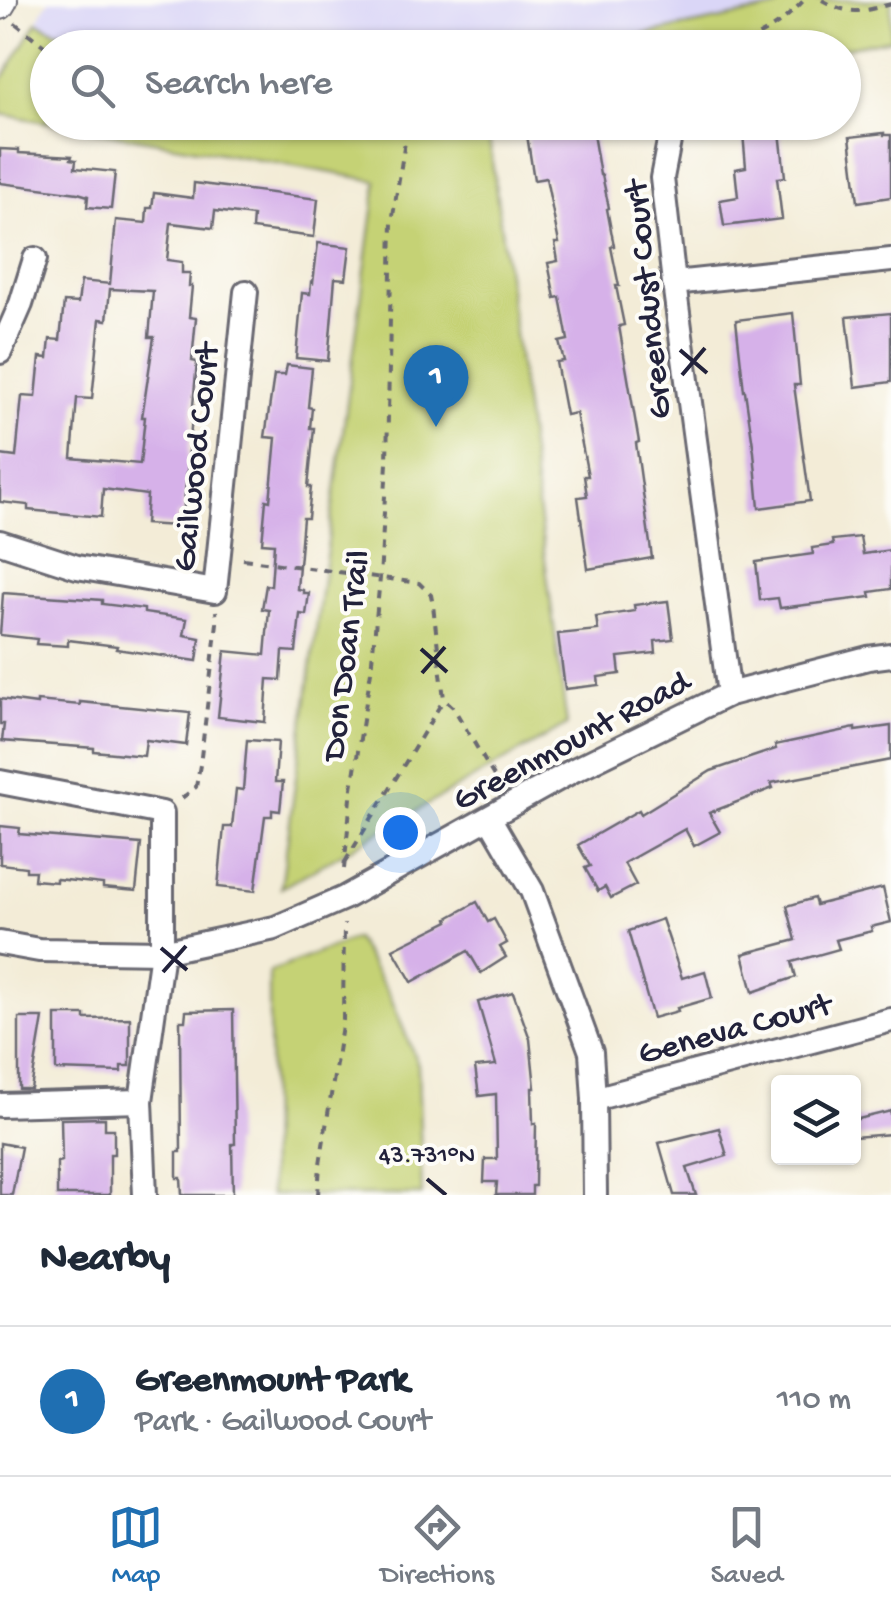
<!DOCTYPE html>
<meta charset="utf-8">
<style>
:root{--surface:#fff;--page:#f6f6f7;--text:#1f2937;--muted:#747a83;--line:#e0e1e3;--accent:#1f6fb2}
body{margin:0;font-family:"Gochi Hand",sans-serif;background:var(--page);color:var(--text)}
.controls{position:absolute;right:30px;bottom:30px;display:grid;overflow:hidden;border-radius:10px;box-shadow:0 2px 8px #0004}
.controls button{width:90px;height:90px;display:grid;place-items:center;padding:0;border:0;border-bottom:2px solid var(--line);background:var(--surface);color:var(--text);font:50px sans-serif}
.you{position:absolute;left:400px;top:832px;width:35px;height:35px;margin:-25px;border:8px solid #fff;border-radius:50%;background:#1a73e8;box-shadow:0 0 0 15px #1a73e833}
.badge{display:grid;place-items:center;width:65px;height:65px;border-radius:50%;background:var(--accent);color:#fff;font-size:32px;font-weight:700}
.pin{position:absolute;translate:-50% -82px;filter:drop-shadow(0 2px 5px #0008)}
.pin::after{content:'';position:absolute;top:52px;width:35px;height:30px;background:inherit;clip-path:polygon(0 0,100% 0,50% 100%)}
.list{margin:0;padding:0;list-style:none}
h2{display:flex;justify-content:space-between;align-items:center;height:130px;margin:0;padding:0 40px;font-size:42px}
h2 small{font-size:32px;font-weight:400;color:var(--muted)}
.list li{display:grid;grid-template-columns:65px 1fr auto;gap:30px;align-items:center;box-sizing:border-box;height:150px;padding:0 40px;border-top:2px solid var(--line)}
.list b{display:block;font-size:38px;white-space:nowrap}
.list p{margin:0;font-size:32px;white-space:nowrap;color:var(--muted)}
.list em{font-size:32px;font-style:normal;color:var(--muted)}
.icon{flex:none;width:55px;height:55px;fill:none;stroke:currentColor;stroke-width:2;stroke-linecap:round;stroke-linejoin:round}
.map{position:relative;flex:none;width:891px;height:1195px;overflow:hidden}
.search{position:absolute;background:var(--surface);box-shadow:0 2px 8px #0004;left:30px;right:30px;top:30px;height:110px;display:flex;align-items:center;gap:25px;box-sizing:border-box;padding:0 35px;border-radius:55px;color:var(--muted);font-size:38px}
.sheet{height:280px;background:var(--surface)}
nav{display:flex;justify-content:space-around;align-items:center;box-sizing:border-box;height:140px;border-top:2px solid var(--line);background:var(--surface);font-size:28px;color:var(--muted)}
nav a{display:grid;justify-items:center;gap:5px}
nav .on{color:var(--accent)}
.map>svg:first-child{display:block}
.built{fill:#dad6f7}
.green{fill:#c5d274;stroke:#747a58;stroke-width:2.5}
.building{fill:#d6b1e9;fill-rule:evenodd}
.lines{fill:none;stroke-linecap:round;stroke-linejoin:round}
.minor-casing{stroke:#6b6972;stroke-width:28}
.tertiary-casing{stroke:#6b6972;stroke-width:32}
.path{stroke:#6b6972;stroke-width:4;stroke-dasharray:8 8;stroke-linecap:butt}
.minor{stroke:#fff;stroke-width:22}
.tertiary{stroke:#fff;stroke-width:28}
.ticks{fill:none;stroke:#22223b;stroke-width:4}
.labels{text-anchor:middle;stroke-width:8;stroke-linejoin:round;paint-order:stroke}
.street-label{font-size:35px;fill:#22223b;stroke:#fdfcf7}
.ticks-label{font-size:25px;text-anchor:middle;fill:#22223b;stroke:#fdfcf7;stroke-width:8;stroke-linejoin:round;paint-order:stroke}
</style>
<div class="map">
<svg width="891" height="1195" viewBox="0 0 891 1195">
<rect width="100%" height="100%" fill="#fdfcf7"/>
<filter id="ink" filterUnits="userSpaceOnUse"><feTurbulence type="fractalNoise" baseFrequency=".01" numOctaves="2"/><feDisplacementMap in="SourceGraphic" scale="20" xChannelSelector="R" yChannelSelector="G"/><feConvolveMatrix kernelMatrix="1 2 1 2 8 2 1 2 1" color-interpolation-filters="sRGB"/></filter>
<filter id="wash" filterUnits="userSpaceOnUse"><feTurbulence type="fractalNoise" baseFrequency=".0048" numOctaves="4" result="noise"/><feDisplacementMap in="SourceGraphic" scale="40" xChannelSelector="R" yChannelSelector="G"/><feGaussianBlur stdDeviation="2.25" result="paint"/><feColorMatrix in="noise" values="0 0 0 0 0 0 0 0 0 0 0 0 0 0 0 0 0 1.4 0 .05"/><feComposite in="paint" operator="in"/></filter>
<g filter="url(#wash)">
<rect width="100%" height="100%" fill="#f3ecd7"/>
<path class="built" d="M49,0H783L777,8L582,48H140L56,31L37,22Z"/>
<g class="green">
<path d="M783,0H891V39L844,48L582,47L777,8Z"/>
<path d="M37,22L56,31L140,47L48,48V122L487,123L567,725L281,888L377,181L0,114V83Z"/>
<path d="M355,938L390,996L418,1065L422,1195H270L269,972Z"/>
</g>
<g id="blocks">
<g class="building">
<path d="M525,122H591L600,175H602L609,208L607,209L614,246L611,247L619,286H616L624,325L619,326L639,442L636,443L652,558L588,569L578,497L587,496L584,476H588L576,413L566,415L556,362L564,361L559,342L568,340L560,297L555,298L548,263L558,261L555,243H559L546,178L534,180Z"/>
<path d="M742,122H779L785,177L777,178L782,219L724,226L720,200L738,197L735,169L746,167Z"/>
<path d="M884,133V135H891V197L858,202L850,137Z"/>
<path d="M0,149L19,150V153L72,156L71,159L76,160L75,168L115,172L111,209L87,207L88,196L78,193L0,183Z"/>
<path d="M194,183L318,199L314,237L252,229L253,216L215,211L213,228L171,223L167,260L182,262V273H190L189,286H192L189,317L196,318L192,361L197,362L183,515L177,514L176,526L145,524L147,495L103,489L101,517L28,510V505L0,502V455L16,457L22,396L36,397L40,357L48,358L50,339L60,340L64,302L78,303L81,281L110,284L116,220L146,223L147,208H152L154,193L193,198ZM110,289L153,291L149,337H154L142,417H145L140,464L72,458L77,398L92,399L100,319L107,320Z"/>
<path d="M318,243L350,247L346,279L335,278L328,361L296,358L302,293L310,294L311,282L313,283Z"/>
<path d="M793,313L800,385H794L810,501L759,508L754,452L745,391H744L736,320Z"/>
<path d="M891,313V382L855,387L847,317Z"/>
<path d="M287,365L312,368L308,407L312,408L310,428H314L308,487H311L308,518H303L297,589L303,590V593H309L306,615L300,614L296,652L283,651L281,680L268,679L265,722L218,717L225,651L265,655L269,610L262,609L266,585L271,586L274,544L262,543L266,500L270,501L276,438L265,437L274,375H285Z"/>
<path d="M860,537L863,554L891,550V589L870,592L871,597L780,608L778,598L760,600L756,562L813,554L812,548L833,545L832,540Z"/>
<path d="M3,593L102,600V604L144,609V613L187,619L184,635L200,638L197,661L116,649L117,646L68,640V646L36,644L37,639L0,635Z"/>
<path d="M668,601L673,639L655,641L656,653L618,657L620,674L598,677L599,685L565,689L558,634L598,630L596,617L635,611L634,605Z"/>
<path d="M0,699L37,704V701L80,705V702L190,713L186,745L146,740L144,756L94,751V748L2,741L4,724H0Z"/>
<path d="M891,726V760L771,783L773,788L709,813L720,832L694,846L685,829L624,863L636,885L611,898L605,887L598,891L585,868L590,866L578,845L639,810L641,814L711,771L776,749L775,745L855,728V731Z"/>
<path d="M247,740L278,742L275,782H283L280,811L272,810V816H265L255,891L218,887L224,827H232L236,789L243,790Z"/>
<path d="M0,826L20,828L19,834L141,844L136,891L103,888V884L56,879V882L34,880L35,871H26V867L0,864Z"/>
<path d="M883,888L891,922L871,927L872,931L836,940L839,949L792,962L796,977L753,992L743,954L796,940L787,906L814,898L816,905Z"/>
<path d="M477,902L488,922L494,919L507,943L500,947L506,957L481,973L468,951L412,982L393,949L449,921L448,918Z"/>
<path d="M662,919L682,978L705,971L712,998L677,1008L678,1011L653,1018L628,931Z"/>
<path d="M513,992L530,1039L535,1088H532L533,1124L536,1123L535,1186H532V1195H496L497,1182H484L485,1159H497L496,1094L479,1096L475,1067L496,1065L478,1002Z"/>
<path d="M233,1010L235,1144H232L233,1195H182L181,1178H177V1152H181L180,1021H185L186,1011Z"/>
<path d="M56,1015H85V1019L130,1018V1066H121V1072L56,1070Z"/>
<path d="M19,1018H43L31,1089H19Z"/>
<path d="M891,1111V1134L854,1137V1120Z"/>
<path d="M105,1118V1129H114V1154H110V1195H57V1162L62,1161L61,1119Z"/>
<path d="M719,1128L727,1156L687,1168L696,1195H674L659,1143Z"/>
<path d="M0,1143L21,1147L12,1195H0Z"/>
</g>
</g>
</g>
<g filter="url(#ink)">
<use href="#blocks" fill-opacity="0" stroke="#6b6972" stroke-width="2.5"/>
<g class="lines">
<g class="minor-casing">
<g id="minor">
<path d="M670,136L662,178L674,283L729,694"/>
<path d="M674,283L891,260"/>
<path d="M0,352L21,304L35,259"/>
<path d="M0,542L77,567L215,591L246,292"/>
<path d="M0,782L162,813V952L141,1101L145,1195"/>
<path d="M490,819L532,891L591,1052L594,1099L595,1195"/>
<path d="M0,943L39,950L162,952L275,928L344,898L574,770L729,694L868,658L891,655"/>
<path d="M594,1099L891,1020"/>
<path d="M0,1105L141,1101"/>
</g>
</g>
<g class="tertiary-casing">
<path id="tertiary" d="M0,5L3,0"/>
</g>
<g class="path">
<path d="M822,0C851,16 860,12 891,4"/>
<path d="M15,23L48,49"/>
<path d="M729,48C762,35 780,26 804,0"/>
<path d="M243,559L419,583L431,595L433,605L444,699L453,707L498,783"/>
<path d="M182,798L196,787L200,765L217,623L216,611"/>
<path d="M345,862L444,699"/>
<path d="M344,869L352,788L371,671L380,578L387,463L392,222L408,123"/>
<path d="M318,1195L320,1164L343,1020L344,924"/>
</g>
<use href="#minor" class="minor"/>
<use href="#tertiary" class="tertiary"/>
</g>
</g>
<path class="ticks" d="M680,350L707,373M682,375L705,348M421,649L447,672M422,673L445,647M161,948L187,970M163,972L186,946M427,1179L446,1195"/>
<g class="labels">
<g class="street-label">
<text transform="translate(645 300) rotate(-96)" y="12">Greendust Court</text>
<text transform="translate(193 457) rotate(-84)" y="12">Gailwood Court</text>
<text transform="translate(343 655) rotate(-83)" y="12">Don Doan Trail</text>
<text transform="translate(570 738) rotate(-28)" y="12">Greenmount Road</text>
<text transform="translate(734 1026) rotate(-15)" y="12">Geneva Court</text>
</g>
</g>
<g class="ticks-label">
<text x="427" y="1162">43.731°N</text>
</g>
</svg>
<div class="controls">
<button><svg class="icon" aria-label="layers" viewBox="0 0 24 24"><path d="M12 4l9 5-9 5-9-5zM3 14l9 5 9-5"/></svg></button>
</div>
<div class="you"></div>
<div class="pin badge" style="left:436px;top:427px">1</div>
<div class="search"><svg class="icon" aria-label="search" viewBox="0 0 24 24"><circle cx="10" cy="10" r="6"/><path d="M15 15l6 6"/></svg>Search here</div>
</div>
<section class="sheet">
<h2>Nearby<small></small></h2>
<ul class="list">
<li><span class="badge">1</span><div><b>Greenmount Park</b><p>Park · Gailwood Court</p></div><em>110 m</em></li>
</ul>
</section>
<nav>
<a class="on"><svg class="icon" aria-label="map" viewBox="0 0 24 24"><path d="M3 6l6-2 6 2 6-2v14l-6 2-6-2-6 2zM9 4v14M15 6v14"/></svg>Map</a>
<a><svg class="icon" aria-label="directions" viewBox="0 0 24 24"><path d="M12 3l9 9-9 9-9-9zM9 14v-3h6M13 9l2 2-2 2"/></svg>Directions</a>
<a><svg class="icon" aria-label="saved" viewBox="0 0 24 24"><path d="M7 4h10v16l-5-4-5 4z"/></svg>Saved</a>
</nav>
